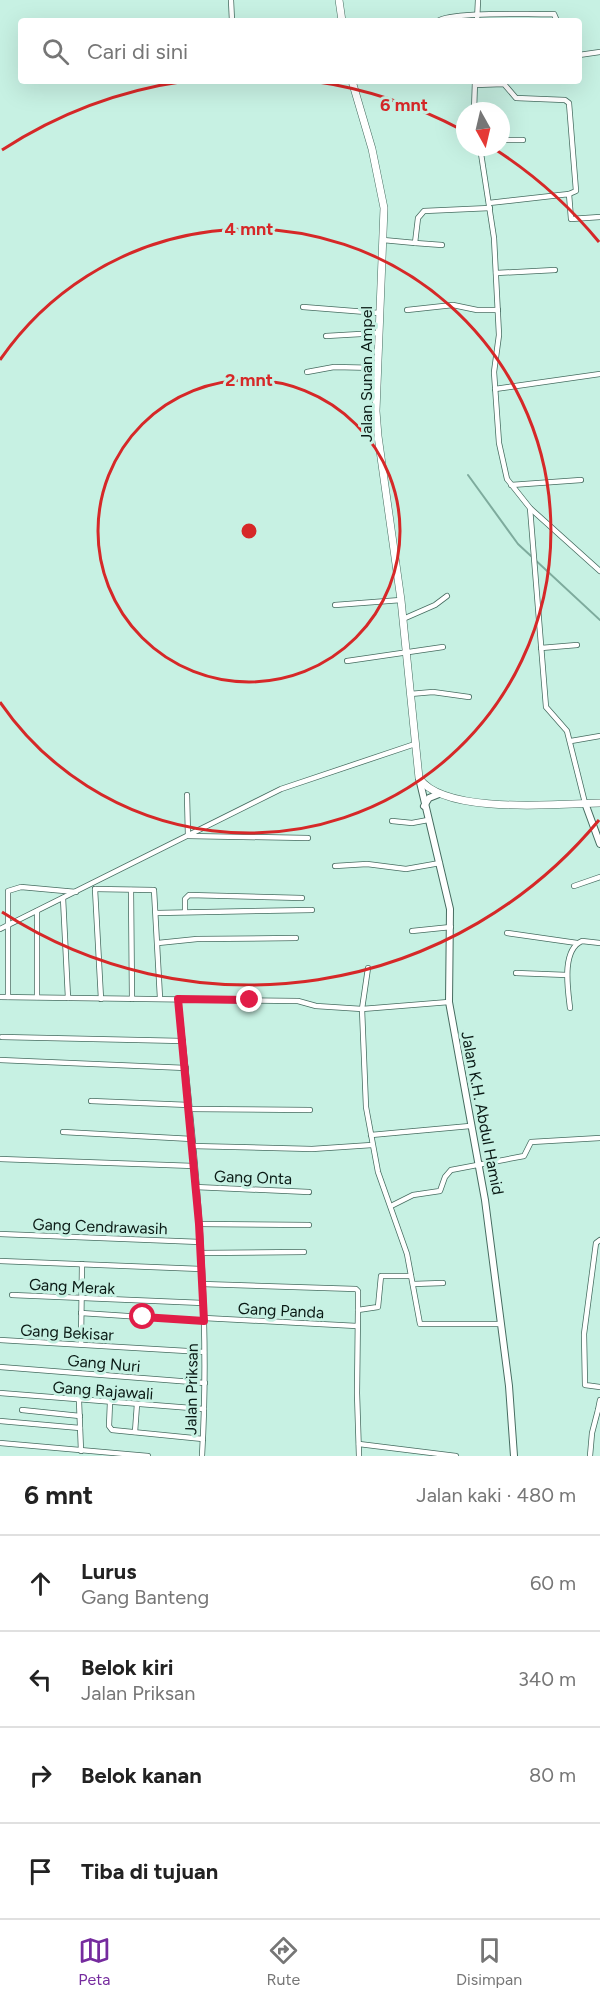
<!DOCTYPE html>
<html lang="id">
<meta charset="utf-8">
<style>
:root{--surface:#fff;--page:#f2f2f2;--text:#222;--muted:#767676;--line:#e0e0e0;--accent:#752b9e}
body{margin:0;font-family:Figtree,sans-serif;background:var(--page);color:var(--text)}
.compass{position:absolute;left:456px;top:102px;width:54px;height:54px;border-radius:50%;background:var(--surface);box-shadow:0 6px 24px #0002;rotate:172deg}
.stop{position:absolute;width:18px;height:18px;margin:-14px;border:4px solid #e11d48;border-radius:50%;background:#fff}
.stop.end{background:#e11d48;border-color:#fff;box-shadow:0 2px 6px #0008}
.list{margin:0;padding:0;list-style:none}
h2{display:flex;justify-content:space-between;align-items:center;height:78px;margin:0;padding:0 24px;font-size:26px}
h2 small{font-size:20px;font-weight:400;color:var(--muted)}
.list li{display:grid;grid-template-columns:39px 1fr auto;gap:18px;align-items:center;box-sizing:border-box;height:96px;padding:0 24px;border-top:2px solid var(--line)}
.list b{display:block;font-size:22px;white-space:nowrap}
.list p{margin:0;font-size:20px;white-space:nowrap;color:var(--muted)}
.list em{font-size:20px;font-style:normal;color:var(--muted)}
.icon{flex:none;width:33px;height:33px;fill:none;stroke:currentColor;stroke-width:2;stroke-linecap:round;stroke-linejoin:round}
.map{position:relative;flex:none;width:600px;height:1456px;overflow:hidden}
.search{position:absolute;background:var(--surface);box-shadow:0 6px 24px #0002;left:18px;right:18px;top:18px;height:66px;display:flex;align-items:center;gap:15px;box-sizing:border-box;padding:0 21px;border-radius:6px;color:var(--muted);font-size:22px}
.sheet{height:462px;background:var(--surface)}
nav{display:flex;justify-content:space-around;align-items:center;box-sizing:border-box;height:84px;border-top:2px solid var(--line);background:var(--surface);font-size:16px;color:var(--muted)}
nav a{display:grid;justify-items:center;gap:3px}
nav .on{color:var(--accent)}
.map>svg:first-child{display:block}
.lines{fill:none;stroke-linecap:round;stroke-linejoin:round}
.stream{stroke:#7eab9d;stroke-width:2}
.minor-casing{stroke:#466c60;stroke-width:6}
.tertiary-casing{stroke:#466c60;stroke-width:8}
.secondary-casing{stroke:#466c60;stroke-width:8}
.minor{stroke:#fff;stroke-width:4.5}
.tertiary{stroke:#fff;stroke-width:6}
.secondary{stroke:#fff;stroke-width:7}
.route{stroke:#e11d48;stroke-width:8}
.ring{fill:none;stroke:#d62828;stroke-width:3}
.labels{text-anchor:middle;stroke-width:6;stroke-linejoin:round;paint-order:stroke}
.street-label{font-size:16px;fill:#0a1a15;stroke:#c7f1e3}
.centre{fill:#d62828;stroke:#c7f1e3;stroke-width:3}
.ring-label{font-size:18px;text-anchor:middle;font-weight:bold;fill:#d62828;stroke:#c7f1e3;stroke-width:6;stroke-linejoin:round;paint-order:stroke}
</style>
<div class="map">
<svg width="600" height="1456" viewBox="0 0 600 1456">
<rect width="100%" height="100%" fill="#c7f1e3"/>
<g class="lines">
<path class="stream" d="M468,475L518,544L600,620"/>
<g class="minor-casing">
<g id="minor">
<path d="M231,0L232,21"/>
<path d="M438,21C451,11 532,15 554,14L557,21"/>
<path d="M477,21L478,0"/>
<path d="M579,55L600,52"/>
<path d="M475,85L504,84L516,98L565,100L569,103L576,191L569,194"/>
<path d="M474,111L475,81"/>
<path d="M501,140H523"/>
<path d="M480,147L494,238L499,335L494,372L499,443L507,479L530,508L546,707L567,731L585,803"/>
<path d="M489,203L569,194L571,219L600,217"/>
<path d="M383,240L415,243L418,218L424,211L490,208"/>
<path d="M415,243L442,245"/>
<path d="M496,273L555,270"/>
<path d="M303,307L379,313"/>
<path d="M407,310L453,305L477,310H498"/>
<path d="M326,336L378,333"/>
<path d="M307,372L334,367L378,368"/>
<path d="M495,389L600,374"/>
<path d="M511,485L581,480"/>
<path d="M531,509L600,571"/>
<path d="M335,605L401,600"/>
<path d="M403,619L435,605L447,596"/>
<path d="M541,648L577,645"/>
<path d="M347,661L443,647"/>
<path d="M410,694L433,692L469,697"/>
<path d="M571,741L600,736"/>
<path d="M187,795L188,836L308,838"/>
<path d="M392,821L412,823L428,820"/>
<path d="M335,866L367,864L406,869L440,863"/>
<path d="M574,886L600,877"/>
<path d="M95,889L154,890L160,998"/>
<path d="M95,889L101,999"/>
<path d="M131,890L132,999"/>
<path d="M63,898L68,998"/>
<path d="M185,912V899L189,895L302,898"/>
<path d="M157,913L312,910"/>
<path d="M0,929L281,789L415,744"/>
<path d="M412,931L451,927"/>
<path d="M507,933L577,943"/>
<path d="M158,943L197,939L296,938"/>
<path d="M368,968L362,1009L366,1107L378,1172L407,1254L420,1324H501"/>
<path d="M516,973L567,975"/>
<path d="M0,997L298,1001L316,1006L362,1009L449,1002"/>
<path d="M8,997V891L21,887L76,892"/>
<path d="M37,997V911"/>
<path d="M178,999C195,1150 211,1304 202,1456"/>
<path d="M570,1008C568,990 561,950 582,941L600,943"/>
<path d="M2,1037L183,1041"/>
<path d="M0,1060L186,1068"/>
<path d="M91,1101L189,1105"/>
<path d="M189,1109L310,1110"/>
<path d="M63,1132L192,1139"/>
<path d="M371,1135L470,1126"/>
<path d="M192,1146L312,1149L372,1145"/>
<path d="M0,1159L194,1166"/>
<path d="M195,1187L309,1192"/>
<path d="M391,1206L413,1195L440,1191L445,1177L451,1170L524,1156L531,1142L600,1138"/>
<path d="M199,1224L309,1225"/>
<path d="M0,1234L200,1242"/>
<path d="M600,1240L596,1243L584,1334L585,1385L600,1387"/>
<path d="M200,1253L304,1252"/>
<path d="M0,1261L201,1269"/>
<path d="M202,1284L356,1289L358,1291V1310"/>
<path d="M413,1284L443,1283"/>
<path d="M12,1295L203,1303"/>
<path d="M81,1313L204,1321"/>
<path d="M204,1318L357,1326"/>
<path d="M0,1340L204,1352"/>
<path d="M81,1344L82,1264"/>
<path d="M0,1367L205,1383"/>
<path d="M0,1393L204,1409"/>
<path d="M79,1401L81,1451"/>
<path d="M110,1402L109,1426L112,1430L203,1439"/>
<path d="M22,1410L80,1416"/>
<path d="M598,1410L600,1400"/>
<path d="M0,1421L80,1428"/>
<path d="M135,1432L137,1404"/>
<path d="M0,1443L148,1456"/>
<path d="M359,1444L456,1456"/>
<path d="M359,1456L357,1393L358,1310L378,1307L381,1276H411"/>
<path d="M590,1456L592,1433L598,1410H600"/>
</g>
</g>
<g class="tertiary-casing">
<g id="tertiary">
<path d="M419,778L450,909L449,1002L485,1200L509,1386L514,1456"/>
<path d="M585,803L600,844"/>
<path d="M424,806L429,798L439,794"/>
</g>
</g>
<g class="secondary-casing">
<g id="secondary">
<path d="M339,0L342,21"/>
<path d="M352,81L372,149L384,208L376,411L378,436L401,600L419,778C444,815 558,804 600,803"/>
</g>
</g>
<use href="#minor" class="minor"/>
<use href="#tertiary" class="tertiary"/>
<use href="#secondary" class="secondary"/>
</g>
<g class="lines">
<path class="route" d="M143,1317L204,1321L199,1224L178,999L250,1000"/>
</g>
<g class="ring">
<circle cx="249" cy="531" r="151"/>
<path d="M0 360A302 302 0 1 1 0 702"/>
<path d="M599 820A454 454 0 0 1 2 912M2 150A454 454 0 0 1 186 81M312 81A454 454 0 0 1 462 130M493 148A454 454 0 0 1 599 242"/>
</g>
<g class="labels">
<g class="street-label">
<text transform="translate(366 374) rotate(-90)" y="6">Jalan Sunan Ampel</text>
<text transform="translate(483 1113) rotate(79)" y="6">Jalan K.H. Abdul Hamid</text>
<text transform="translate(253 1177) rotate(2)" y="6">Gang Onta</text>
<text transform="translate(100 1226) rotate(2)" y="6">Gang Cendrawasih</text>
<text transform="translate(72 1286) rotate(3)" y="6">Gang Merak</text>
<text transform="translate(281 1310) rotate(3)" y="6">Gang Panda</text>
<text transform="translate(67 1332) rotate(3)" y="6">Gang Bekisar</text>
<text transform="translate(104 1363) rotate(5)" y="6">Gang Nuri</text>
<text transform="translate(191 1389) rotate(-89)" y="6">Jalan Priksan</text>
<text transform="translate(103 1390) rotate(4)" y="6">Gang Rajawali</text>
</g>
</g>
<circle cx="249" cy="531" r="9" class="centre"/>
<g class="ring-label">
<text x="404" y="111">6 mnt</text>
<text x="249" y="235">4 mnt</text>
<text x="249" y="386">2 mnt</text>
</g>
</svg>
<svg class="compass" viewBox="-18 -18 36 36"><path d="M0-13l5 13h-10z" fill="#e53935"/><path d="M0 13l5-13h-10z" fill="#767676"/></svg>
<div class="stop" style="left:143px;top:1317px"></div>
<div class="stop end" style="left:250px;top:1000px"></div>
<div class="search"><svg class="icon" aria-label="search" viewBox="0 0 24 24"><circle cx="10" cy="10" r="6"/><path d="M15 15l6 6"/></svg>Cari di sini</div>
</div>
<section class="sheet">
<h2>6 mnt<small>Jalan kaki · 480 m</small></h2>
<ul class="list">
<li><svg class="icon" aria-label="ahead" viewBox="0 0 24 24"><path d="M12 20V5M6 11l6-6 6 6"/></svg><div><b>Lurus</b><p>Gang Banteng</p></div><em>60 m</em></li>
<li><svg class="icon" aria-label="left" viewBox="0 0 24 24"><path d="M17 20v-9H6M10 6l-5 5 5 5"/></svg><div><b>Belok kiri</b><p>Jalan Priksan</p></div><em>340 m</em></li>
<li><svg class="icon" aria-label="right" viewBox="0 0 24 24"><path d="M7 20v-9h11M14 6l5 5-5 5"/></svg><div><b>Belok kanan</b></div><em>80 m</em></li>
<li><svg class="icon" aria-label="arrive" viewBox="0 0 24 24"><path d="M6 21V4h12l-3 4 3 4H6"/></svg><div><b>Tiba di tujuan</b></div></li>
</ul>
</section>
<nav>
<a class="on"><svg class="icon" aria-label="map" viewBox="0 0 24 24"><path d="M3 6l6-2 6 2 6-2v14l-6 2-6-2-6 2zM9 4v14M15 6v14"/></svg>Peta</a>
<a><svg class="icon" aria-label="directions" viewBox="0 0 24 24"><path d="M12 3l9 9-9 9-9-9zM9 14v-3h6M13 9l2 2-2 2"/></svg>Rute</a>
<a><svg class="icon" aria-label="saved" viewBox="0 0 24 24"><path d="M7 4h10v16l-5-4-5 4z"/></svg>Disimpan</a>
</nav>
